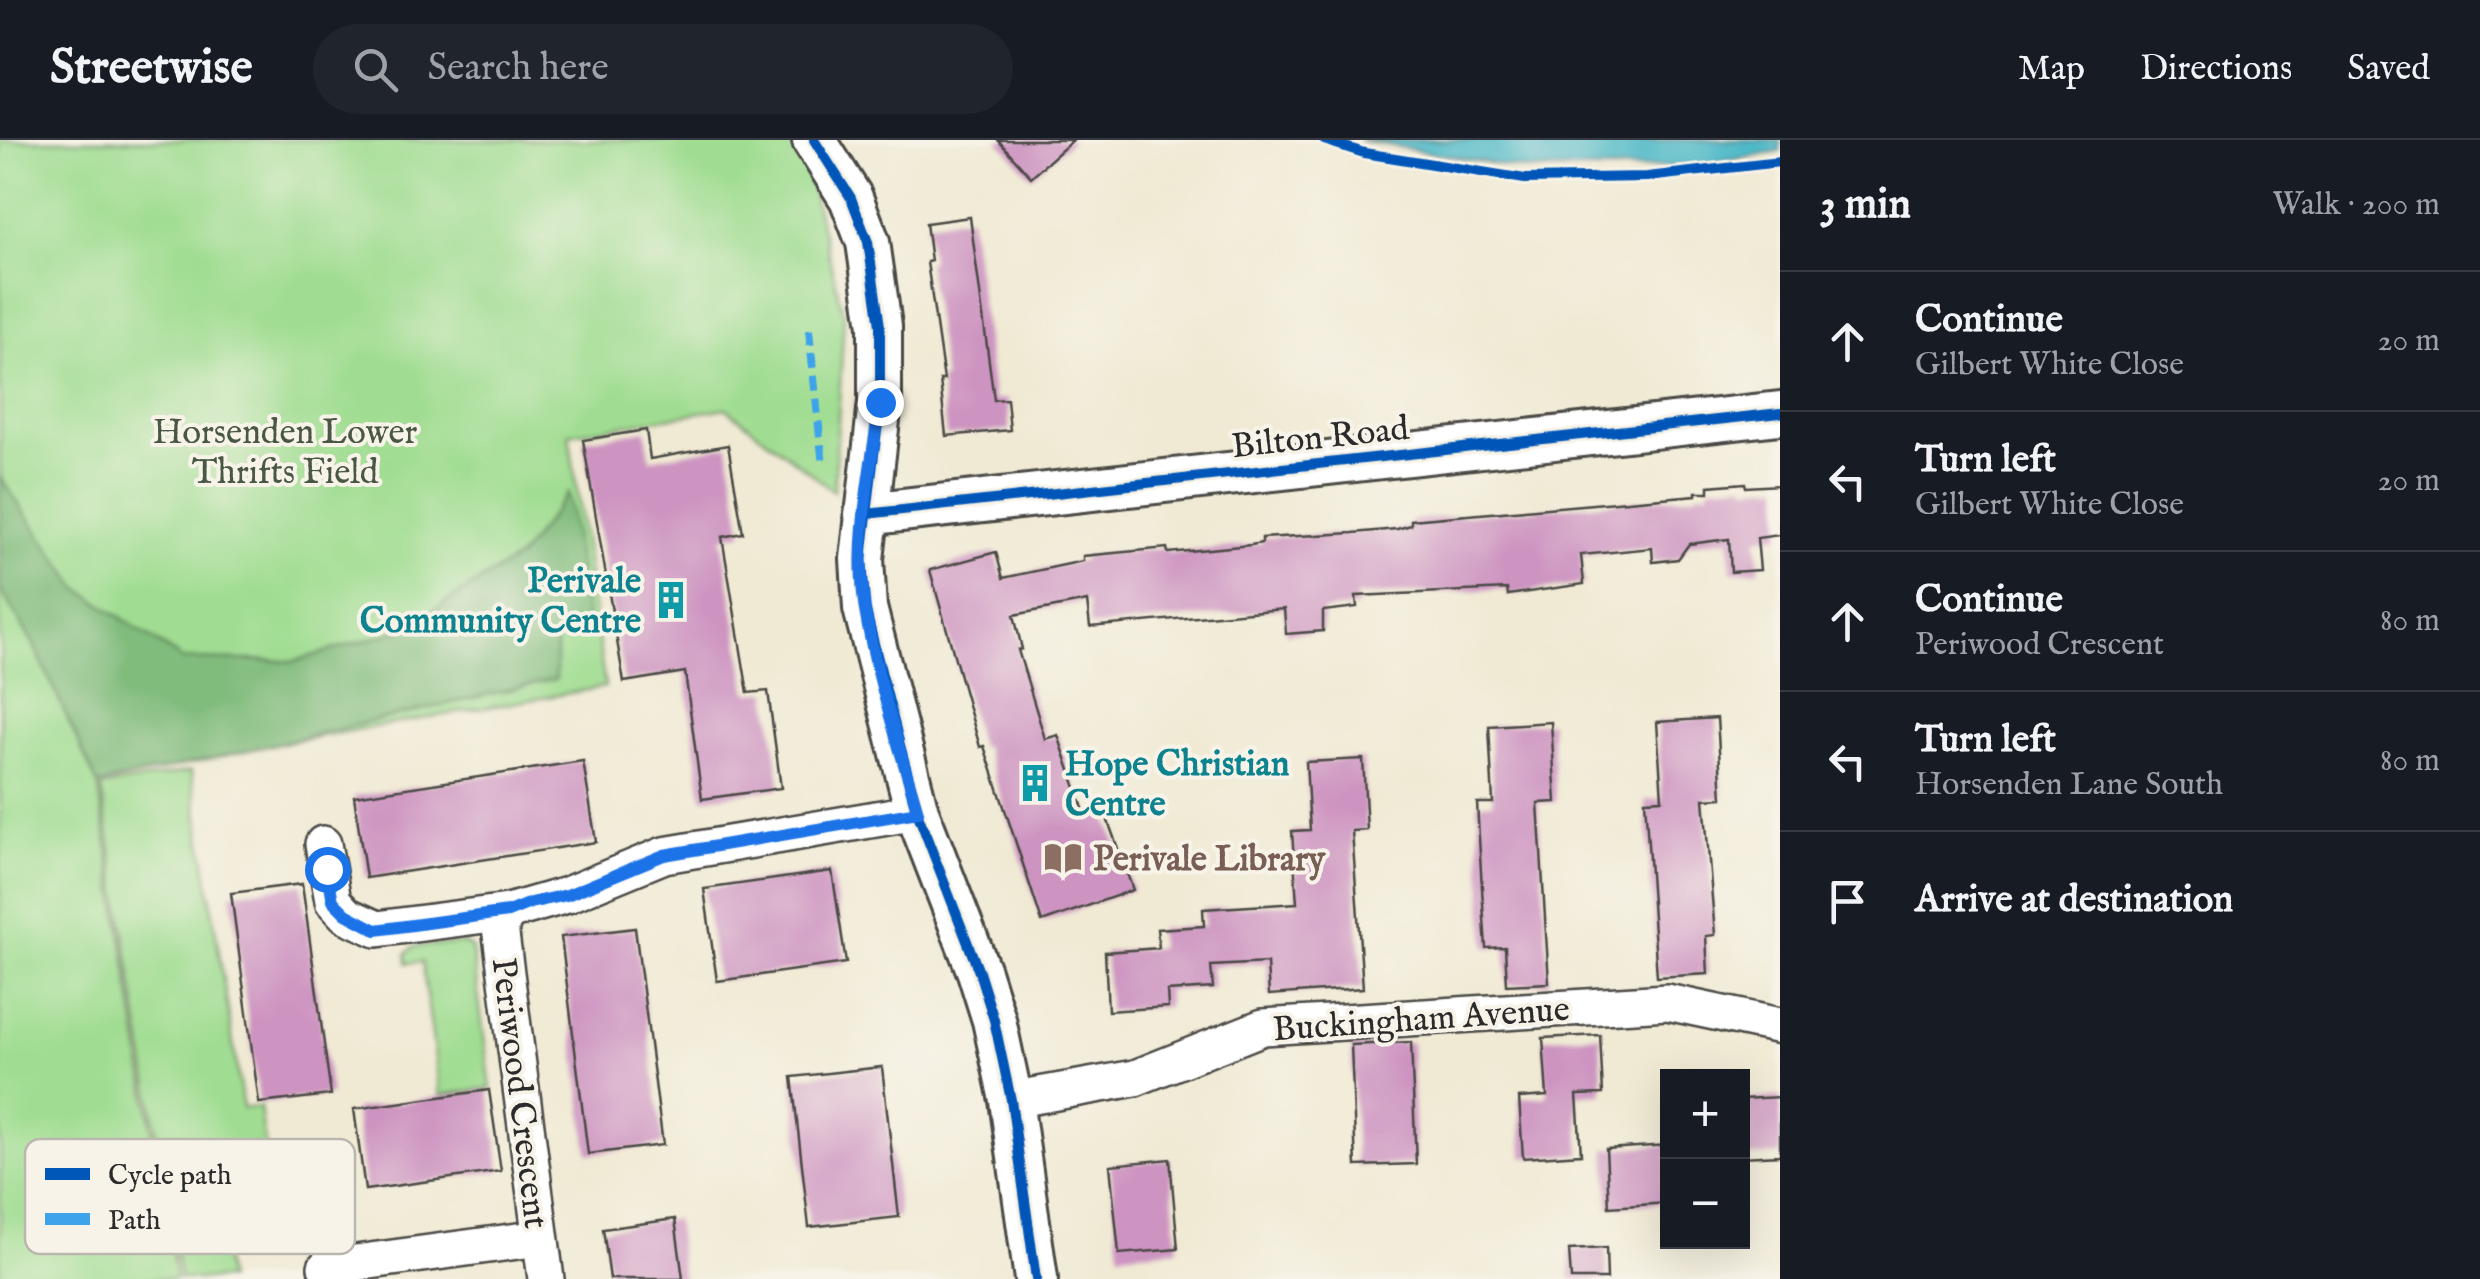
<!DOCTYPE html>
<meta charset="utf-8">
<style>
:root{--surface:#171b24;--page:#20242c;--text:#f1f3f6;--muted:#9ea1a6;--line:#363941}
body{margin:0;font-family:"IM FELL English",serif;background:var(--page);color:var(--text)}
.controls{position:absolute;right:30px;bottom:30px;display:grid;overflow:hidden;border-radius:0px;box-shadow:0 10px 40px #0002}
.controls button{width:90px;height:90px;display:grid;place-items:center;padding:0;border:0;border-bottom:2px solid var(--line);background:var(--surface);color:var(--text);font:50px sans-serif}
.stop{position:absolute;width:30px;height:30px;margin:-22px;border:8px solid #1a73e8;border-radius:50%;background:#fff}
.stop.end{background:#1a73e8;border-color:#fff;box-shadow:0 2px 10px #0008}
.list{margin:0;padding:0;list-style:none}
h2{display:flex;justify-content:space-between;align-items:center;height:130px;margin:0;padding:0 40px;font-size:42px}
h2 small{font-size:32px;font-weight:400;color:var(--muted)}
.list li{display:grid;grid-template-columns:65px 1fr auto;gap:30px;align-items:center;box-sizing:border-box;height:140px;padding:0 40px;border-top:2px solid var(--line)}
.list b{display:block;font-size:38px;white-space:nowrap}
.list p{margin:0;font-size:32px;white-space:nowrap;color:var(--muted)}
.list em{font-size:32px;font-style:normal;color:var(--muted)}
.icon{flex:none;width:55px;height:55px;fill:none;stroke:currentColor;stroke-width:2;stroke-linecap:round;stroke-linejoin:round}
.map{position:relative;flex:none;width:1780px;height:1139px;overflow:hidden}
header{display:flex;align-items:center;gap:60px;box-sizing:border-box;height:140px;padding:0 50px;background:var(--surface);border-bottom:2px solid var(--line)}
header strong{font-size:48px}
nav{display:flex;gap:55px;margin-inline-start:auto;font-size:35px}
.search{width:700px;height:90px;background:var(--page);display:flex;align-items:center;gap:25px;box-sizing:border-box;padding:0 35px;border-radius:55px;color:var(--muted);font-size:38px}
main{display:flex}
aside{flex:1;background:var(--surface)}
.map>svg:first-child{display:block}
.green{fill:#a0dd92;stroke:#66845e;stroke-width:2.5}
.forest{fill:#80bc7c;stroke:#567454;stroke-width:2.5}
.water{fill:#4cb8c7;stroke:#3c7279;stroke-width:2.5}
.building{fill:#cd94c1}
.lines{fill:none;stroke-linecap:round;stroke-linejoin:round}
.minor-casing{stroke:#494844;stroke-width:40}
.tertiary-casing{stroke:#494844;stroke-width:48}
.minor{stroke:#fff;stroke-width:35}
.tertiary{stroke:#fff;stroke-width:42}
.quiet{stroke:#3ea3eb;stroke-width:8;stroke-dasharray:15 8;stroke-linecap:butt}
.cycleway-casing{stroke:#f7f3e8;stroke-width:16}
.cycleway{stroke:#0057b8;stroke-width:10}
.route{stroke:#1a73e8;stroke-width:12}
.labels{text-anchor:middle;stroke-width:8;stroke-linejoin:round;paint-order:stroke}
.park-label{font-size:35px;fill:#485845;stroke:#f7f3e8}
.street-label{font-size:35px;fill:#2b2b2b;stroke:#f7f3e8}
.culture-label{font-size:35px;font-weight:bold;fill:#0d838f;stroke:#f7f3e8;text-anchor:end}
.education-label{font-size:35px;font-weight:bold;fill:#785e54;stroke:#f7f3e8;text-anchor:start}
.key{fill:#f7f3e8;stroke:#bab7af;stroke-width:2.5}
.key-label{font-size:28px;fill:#2b2b2b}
</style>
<header>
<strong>Streetwise</strong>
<div class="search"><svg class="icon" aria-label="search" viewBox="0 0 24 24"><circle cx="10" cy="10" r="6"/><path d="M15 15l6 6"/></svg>Search here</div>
<nav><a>Map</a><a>Directions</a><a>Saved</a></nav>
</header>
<main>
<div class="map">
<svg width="1780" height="1139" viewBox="0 0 1780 1139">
<rect width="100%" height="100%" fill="#f7f3e8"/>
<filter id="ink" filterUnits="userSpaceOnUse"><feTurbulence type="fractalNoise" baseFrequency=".01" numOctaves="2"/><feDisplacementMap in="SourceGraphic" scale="20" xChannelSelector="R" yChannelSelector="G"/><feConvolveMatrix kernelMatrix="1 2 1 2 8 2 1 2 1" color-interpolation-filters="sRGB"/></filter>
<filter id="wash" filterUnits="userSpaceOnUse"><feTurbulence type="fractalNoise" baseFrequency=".0048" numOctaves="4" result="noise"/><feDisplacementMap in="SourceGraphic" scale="40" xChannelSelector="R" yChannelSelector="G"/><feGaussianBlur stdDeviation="2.25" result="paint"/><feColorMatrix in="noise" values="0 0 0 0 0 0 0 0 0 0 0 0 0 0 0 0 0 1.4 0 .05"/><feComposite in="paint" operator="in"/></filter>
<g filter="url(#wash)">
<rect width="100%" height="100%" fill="#f0ead4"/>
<g class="green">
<path d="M0,0H793L802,11L844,176L834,351L726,268L569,294L605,547L116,632L58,557L98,645L176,1139H0Z"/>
<path d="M191,631L243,968L260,967L272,1057L217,1066L227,1139H180L101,647Z"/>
<path d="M464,803L472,809L491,948L440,955L422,822L407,823L406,814L413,807Z"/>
</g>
<path class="forest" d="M0,337L78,448L182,519L295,521L401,490L520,416L568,353L588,485L556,496V539L98,645L33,503L0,448Z"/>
<path class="water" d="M1359,0H1780V12L1713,23L1617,30H1527Z"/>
<g id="blocks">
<g class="building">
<path d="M998,0H1073L1031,37Z"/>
<path d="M970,77L994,260L1007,259L1010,290L946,296L940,240H944L927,122L931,121L926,83Z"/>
<path d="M646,290L650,319L728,305L743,393L722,397L748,553L768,551L781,648L702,659L685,532L624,542L583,300Z"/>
<path d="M1745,343L1746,347L1780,345V395L1757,398L1760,430L1731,432L1729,399L1689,404L1678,419L1653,422L1652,408L1581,415L1584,444L1508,455L1507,449L1356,456L1357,467L1323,471V491L1286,494L1284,469L1090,487L1087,461L1014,475L1022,509L1018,510L1045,599L1058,595L1086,677L1104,670L1133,750L1042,782L984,606L980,607L930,430L996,412L1003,438L1083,421V416L1167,408L1168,413L1251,405L1262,403V398L1353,393L1397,389L1411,385V380L1696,355V352H1709V346Z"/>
<path d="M1717,578L1722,658L1704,659L1715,795L1706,796L1708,834L1657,837L1645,660L1662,659L1657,582Z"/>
<path d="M1551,582L1556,662L1538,663L1549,843L1507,845L1505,807L1486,808L1482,749L1477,663H1493L1489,586Z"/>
<path d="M1363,619L1367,690L1352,691L1363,848L1269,855L1267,823L1211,826L1213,848L1167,851L1168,867L1108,871L1105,812L1159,808L1157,789L1204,786L1203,769L1297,763L1292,691L1310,690L1306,622Z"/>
<path d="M583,621L596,702L366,738L354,656Z"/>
<path d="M832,731L846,823L717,841L704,749Z"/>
<path d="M302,744L331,955L259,963L231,753Z"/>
<path d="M635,788L663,1005L588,1014L561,797Z"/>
<path d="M1600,895L1603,954L1577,955L1581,1014L1523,1018L1519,958L1547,956L1543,898Z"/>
<path d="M1411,902L1416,1024L1356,1026L1351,905Z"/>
<path d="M882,927L899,1077L809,1087L792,937Z"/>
<path d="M489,950L501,1031L365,1050L354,969Z"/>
<path d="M1780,957V1015L1742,1017V959Z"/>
<path d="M1668,1005V1063L1609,1067L1606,1009Z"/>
<path d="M1170,1019L1178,1109L1119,1114L1110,1025Z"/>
<path d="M675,1079L683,1139H610L603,1089Z"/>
<path d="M1606,1108L1607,1139H1571L1569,1110Z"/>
</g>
</g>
</g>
<g filter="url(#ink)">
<use href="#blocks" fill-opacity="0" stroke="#494844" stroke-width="2.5"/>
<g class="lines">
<g class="minor-casing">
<g id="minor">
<path d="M323,704L333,761L346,775L377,789L508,772"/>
<path d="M1011,960L1135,938L1263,887L1667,862L1780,886"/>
<path d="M326,1127L540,1098"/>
<path d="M546,1139L500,787L508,772L567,755L664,715L917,672"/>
</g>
</g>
<g class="tertiary-casing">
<g id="tertiary">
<path d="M814,0L851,58L868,102L880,186V262L862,419L865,468L917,672L979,832L994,880L1011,960L1036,1139"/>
<path d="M866,374L1780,273"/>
</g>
</g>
<use href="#minor" class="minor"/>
<use href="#tertiary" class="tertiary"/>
<path class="quiet" d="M809,190L823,326"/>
<g class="cycleway-casing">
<g id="cycleway">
<path d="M814,0L851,58L868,102L880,186V262L862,419L865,468L917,672L979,832L994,880L1011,960L1036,1139"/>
<path d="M1324,0L1364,13L1525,39L1647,37L1780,22"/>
<path d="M866,374L1780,273"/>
</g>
</g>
<use href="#cycleway" class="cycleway"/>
</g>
</g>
<g class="lines" filter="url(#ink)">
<path class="route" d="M327,729L333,761L346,774L376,790L508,772L530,763L567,755L664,715L918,672C899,605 876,538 865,470C854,402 871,329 880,262"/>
</g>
<defs>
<g id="building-bare" transform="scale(3)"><path d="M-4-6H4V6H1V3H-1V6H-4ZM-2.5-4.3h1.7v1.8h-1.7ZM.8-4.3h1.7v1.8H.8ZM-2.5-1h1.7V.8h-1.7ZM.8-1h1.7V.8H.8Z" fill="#0f9aa8" stroke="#f7f3e8" stroke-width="2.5" paint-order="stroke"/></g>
<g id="library-bare" transform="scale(3)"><path d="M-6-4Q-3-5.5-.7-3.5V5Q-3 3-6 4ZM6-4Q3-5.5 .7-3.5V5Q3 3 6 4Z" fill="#8d6e63" stroke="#f7f3e8" stroke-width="2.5" paint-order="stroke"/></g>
</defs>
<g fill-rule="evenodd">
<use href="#building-bare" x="671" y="460"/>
<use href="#building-bare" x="1035" y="643"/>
<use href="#library-bare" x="1063" y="718"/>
</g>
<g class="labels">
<g class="park-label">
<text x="285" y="303">Horsenden Lower<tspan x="285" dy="40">Thrifts Field</tspan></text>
</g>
<g class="street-label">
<text transform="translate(1320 296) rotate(-6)" y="12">Bilton Road</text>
<text transform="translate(1421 878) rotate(-4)" y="12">Buckingham Avenue</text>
<text transform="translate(521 953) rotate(83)" y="12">Periwood Crescent</text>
</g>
<g class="culture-label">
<text x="641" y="452">Perivale<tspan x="641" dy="40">Community Centre</tspan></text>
<text x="1065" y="635" text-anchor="start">Hope Christian<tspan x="1065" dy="40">Centre</tspan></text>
</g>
<g class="education-label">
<text x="1093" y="730">Perivale Library</text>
</g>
</g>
<rect x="25" y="999" width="330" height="115" rx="15" class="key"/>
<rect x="45" y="1028" width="45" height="12" fill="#0057b8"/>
<rect x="45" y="1073" width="45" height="12" fill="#3ea3eb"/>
<g class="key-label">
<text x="108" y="1044">Cycle path</text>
<text x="108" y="1089">Path</text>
</g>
</svg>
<div class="controls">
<button>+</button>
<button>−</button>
</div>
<div class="stop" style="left:327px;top:729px"></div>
<div class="stop end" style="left:880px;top:262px"></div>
</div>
<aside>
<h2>3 min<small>Walk · 200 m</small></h2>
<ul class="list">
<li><svg class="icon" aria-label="ahead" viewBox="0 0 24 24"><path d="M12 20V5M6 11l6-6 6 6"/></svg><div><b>Continue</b><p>Gilbert White Close</p></div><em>20 m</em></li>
<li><svg class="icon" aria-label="left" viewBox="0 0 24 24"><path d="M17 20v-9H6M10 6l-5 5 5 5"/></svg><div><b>Turn left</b><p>Gilbert White Close</p></div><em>20 m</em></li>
<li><svg class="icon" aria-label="ahead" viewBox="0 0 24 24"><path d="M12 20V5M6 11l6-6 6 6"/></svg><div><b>Continue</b><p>Periwood Crescent</p></div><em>80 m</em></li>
<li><svg class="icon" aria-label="left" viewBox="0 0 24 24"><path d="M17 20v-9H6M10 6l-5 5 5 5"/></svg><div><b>Turn left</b><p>Horsenden Lane South</p></div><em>80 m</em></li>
<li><svg class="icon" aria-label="arrive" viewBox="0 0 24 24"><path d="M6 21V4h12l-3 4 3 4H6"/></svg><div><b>Arrive at destination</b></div></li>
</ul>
</aside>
</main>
